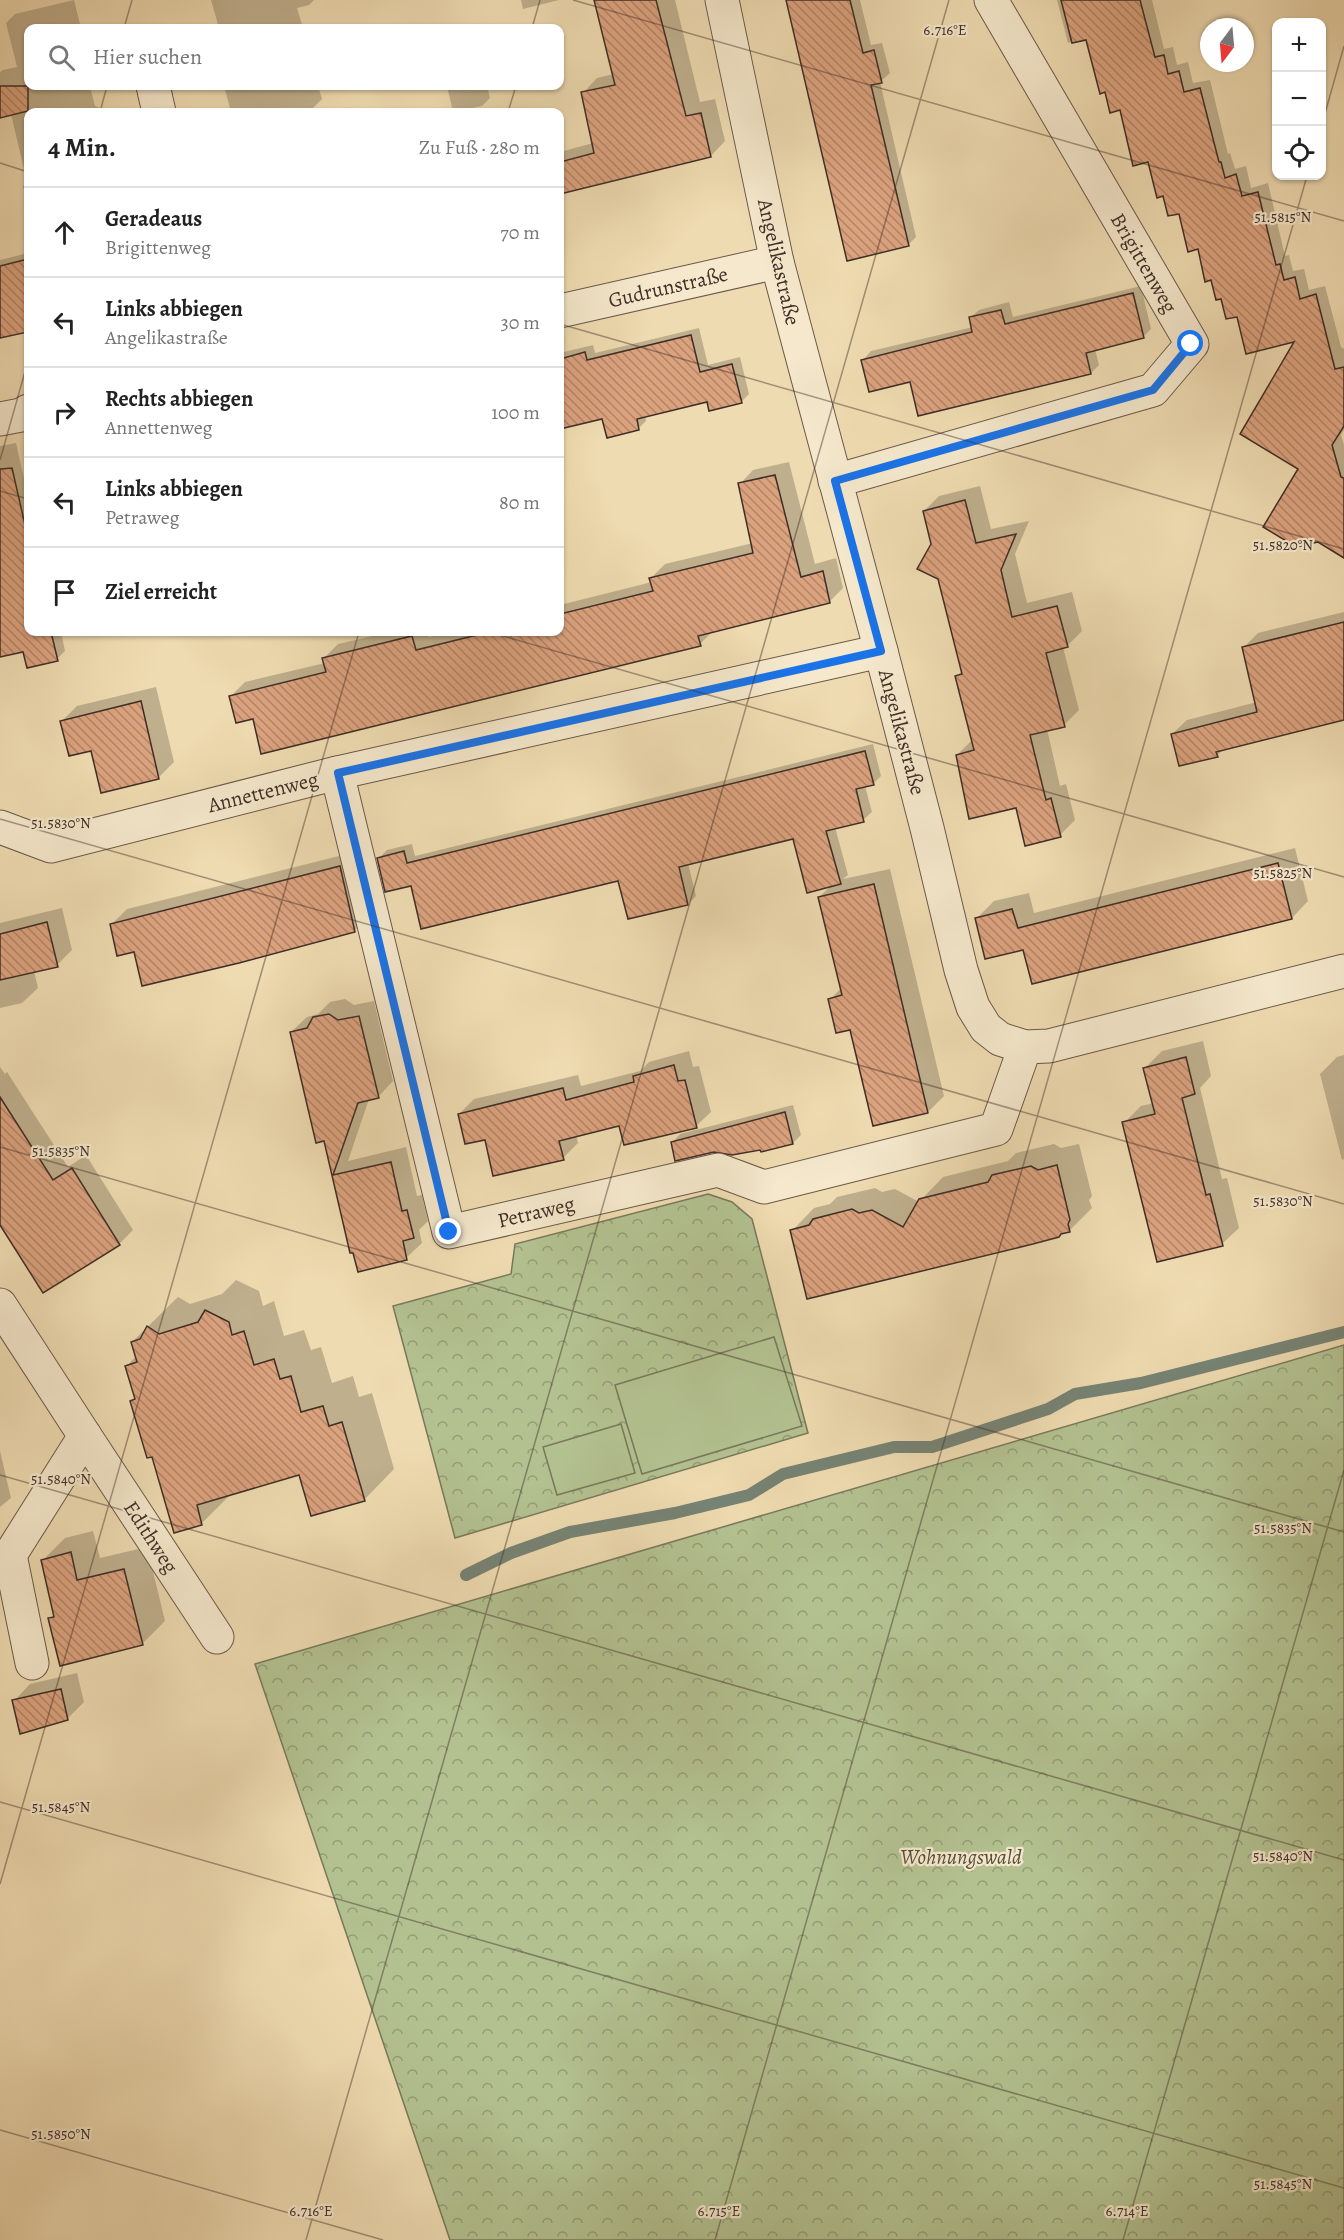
<!DOCTYPE html>
<html lang="de">
<meta charset="utf-8">
<style>
:root{--surface:#fff;--page:#f2f2f2;--text:#222;--muted:#767676;--line:#e0e0e0}
body{margin:0;font-family:Alegreya,serif;background:var(--page);color:var(--text)}
.controls{position:absolute;right:18px;top:18px;display:grid;overflow:hidden;border-radius:12px;box-shadow:0 2px 4px #0004}
.controls button{width:54px;height:54px;display:grid;place-items:center;padding:0;border:0;border-bottom:2px solid var(--line);background:var(--surface);color:var(--text);font:30px sans-serif}
.compass{position:absolute;left:1200px;top:18px;width:54px;height:54px;border-radius:50%;background:var(--surface);box-shadow:0 2px 4px #0004;rotate:196deg}
.stop{position:absolute;width:18px;height:18px;margin:-14px;border:4px solid #1a73e8;border-radius:50%;background:#fff}
.stop.end{background:#1a73e8;border-color:#fff;box-shadow:0 2px 6px #0008}
.list{margin:0;padding:0;list-style:none}
h2{display:flex;justify-content:space-between;align-items:center;height:78px;margin:0;padding:0 24px;font-size:26px}
h2 small{font-size:20px;font-weight:400;color:var(--muted)}
.list li{display:grid;grid-template-columns:39px 1fr auto;gap:18px;align-items:center;box-sizing:border-box;height:90px;padding:0 24px;border-top:2px solid var(--line)}
.list b{display:block;font-size:22px;white-space:nowrap}
.list p{margin:0;font-size:20px;white-space:nowrap;color:var(--muted)}
.list em{font-size:20px;font-style:normal;color:var(--muted)}
.icon{flex:none;width:33px;height:33px;fill:none;stroke:currentColor;stroke-width:2;stroke-linecap:round;stroke-linejoin:round}
.map{position:relative;flex:none;width:1344px;height:2240px;overflow:hidden}
.search{position:absolute;background:var(--surface);box-shadow:0 2px 4px #0004;left:24px;top:24px;width:540px;height:66px;display:flex;align-items:center;gap:15px;box-sizing:border-box;padding:0 21px;border-radius:12px;color:var(--muted);font-size:22px}
.panel{position:absolute;background:var(--surface);box-shadow:0 2px 4px #0004;left:24px;top:108px;width:540px;height:528px;border-radius:12px}
.map>svg:first-child{display:block}
.forest{fill:url(#forest-crowns);stroke:#79785c;stroke-width:1.5}
.garden{fill:#b3c190;stroke:#79785c;stroke-width:1.5}
.shadow{fill:#0003}
.lines{fill:none;stroke-linecap:round;stroke-linejoin:round}
.stream{stroke:#768374;stroke-width:12}
.building{fill:url(#building-back-hatch);stroke:#3f2e27;stroke-width:1.5}
.minor-casing{stroke:#6b594a;stroke-width:35}
.minor{stroke:#f5e8cc;stroke-width:33}
.route{stroke:#1a73e8;stroke-width:8}
.ticks{fill:none;stroke:#3f2e27;stroke-width:1.5;stroke-opacity:0.45}
.labels{text-anchor:middle;stroke-width:4.5;stroke-linejoin:round;paint-order:stroke}
.street-label{font-size:21px;fill:#3f2e27;stroke:#f5e8cc}
.park-label{font-size:21px;font-style:italic;fill:#564b3c;stroke:#f5e8cc}
.ticks-label{font-size:15px;text-anchor:middle;fill:#3f2e27;stroke:#f5e8cc;stroke-width:4.5;stroke-linejoin:round;paint-order:stroke}
</style>
<div class="map">
<svg width="1344" height="2240" viewBox="0 0 1344 2240">
<defs>
<pattern id="forest-crowns" width="20" height="18" patternUnits="userSpaceOnUse" patternTransform="scale(1.5)"><rect width="20" height="18" fill="#b3c190"/><path d="M2 6a3 3 0 1 1 6 0M12 15a3 3 0 1 1 6 0" fill="none" stroke="#939d76"/></pattern>
<pattern id="building-back-hatch" width="6" height="6" patternUnits="userSpaceOnUse" patternTransform="scale(1.5)"><rect width="6" height="6" fill="#dba27e"/><path d="M-1 5l2 2M0 0l6 6M5-1l2 2" fill="none" stroke="#b38467"/></pattern>
</defs>
<rect width="100%" height="100%" fill="#efdbb1"/>
<filter id="stains"><feTurbulence type="fractalNoise" baseFrequency=".00333" numOctaves="4"/><feColorMatrix values="0 0 0 0 .2 0 0 0 0 .09 0 0 0 0 .02 0 0 0 .5 -.17"/></filter>
<radialGradient id="worn" r=".72"><stop offset=".6" stop-color="#630" stop-opacity="0"/><stop offset="1" stop-color="#630" stop-opacity=".3"/></radialGradient>
<g class="forest">
<path d="M708,1194L732,1202L752,1219L808,1433L455,1538L393,1306L511,1274L515,1244Z"/>
<path d="M1344,1345V2240H450L255,1664Z"/>
</g>
<g class="garden">
<path d="M774,1337L802,1426L642,1474L615,1385Z"/>
<path d="M621,1424L635,1473L557,1495L543,1447Z"/>
</g>
<g class="shadow">
<path d="M74,0L81,28H28V86H90L95,106L111,112H28V209L23,186L27,182L11,114L0,107V72L3,70L17,67L6,23L15,14Z"/>
<path d="M211,0H314L309,5L297,8L303,28H219Z"/>
<path d="M521,0H559L523,9Z"/>
<path d="M596,0H675L700,102L715,99L725,141L711,156L560,192V155L564,151L593,143L583,93L597,78L614,74Z"/>
<path d="M791,0H860L871,45L882,43L890,73L880,82L916,237L908,245Z"/>
<path d="M1057,0H1152L1164,49L1173,47L1177,65L1188,62L1193,83L1210,80L1228,154L1230,153L1235,169L1246,166L1251,188L1268,183L1285,256L1289,255L1293,271L1304,269L1309,290L1325,286L1341,347L1344,349V430L1341,435L1344,445V550L1300,469L1297,340L1238,315L1222,297L1180,212L1164,194L1149,160L1121,109L1087,38L1068,43Z"/>
<path d="M224,86H318L322,99L309,112H231Z"/>
<path d="M447,86H487L490,98L482,106L453,112Z"/>
<path d="M28,253V330L0,337V260Z"/>
<path d="M1141,286L1151,329L1143,337L1095,349L1099,365L1091,373L911,381L870,391L863,360L871,351L973,327L970,318L979,310L1009,302L1013,317Z"/>
<path d="M699,328L708,365L740,357L749,394L741,402L708,400L645,415L646,421L638,429L603,417L560,428V353L593,345L595,353Z"/>
<path d="M16,443L28,496V632H61L65,651L57,659L24,650L0,656V446Z"/>
<path d="M789,462L815,564L836,558L843,588L829,602L713,631L700,644L254,717L231,696L245,682L325,663L324,658L338,644L390,632H428L429,637L451,632H560V605L652,582L651,578L665,564L753,543L740,484L753,470Z"/>
<path d="M980,486L991,529L1029,521L1015,554L1027,603L1072,592L1082,631L1067,646L1063,647L1079,710L1064,725L1047,729L1060,786L1066,784L1075,820L1060,835L1017,806L957,755L972,740L957,676L962,671L924,511L939,496Z"/>
<path d="M1344,612V718L1224,748L1217,756L1172,734L1187,720L1257,702L1243,648L1258,633Z"/>
<path d="M156,687L174,762L159,777L62,721L77,706Z"/>
<path d="M873,744L881,776L873,784L865,786L872,812L863,820L835,827L848,875L843,879L890,869L944,1096L928,1112L851,1028L830,1000L841,988L819,897L832,885L794,837L688,863L696,896L688,904L619,880L412,884L379,858L387,850L412,844L415,856Z"/>
<path d="M1295,848L1308,901L1292,918L1024,948L977,918L994,901L1029,893L1034,913Z"/>
<path d="M355,852L369,916L354,931L135,950L112,924L127,909Z"/>
<path d="M62,908L72,950L57,965L34,971L38,988L22,1003L0,1008V923Z"/>
<path d="M345,999L354,1005L374,1001L393,1081L378,1097L369,1099L348,1161L406,1147L417,1196L422,1195L428,1221L419,1230L422,1243L406,1258L351,1251L325,1139L291,1032L307,1017L318,1014L330,1002Z"/>
<path d="M1203,1041L1211,1076L1200,1088L1222,1179L1227,1178L1239,1228L1222,1244L1124,1123L1141,1106L1154,1103L1145,1068L1162,1051Z"/>
<path d="M689,1051L693,1067L699,1066L711,1112L696,1126L620,1124L576,1135L578,1143L563,1158L486,1138L459,1114L474,1099L578,1075L581,1086L640,1071L649,1062Z"/>
<path d="M1344,1055V1159L1342,1160L1320,1074L1337,1057Z"/>
<path d="M0,1067L5,1074L7,1072L68,1167L86,1155L133,1230L119,1244L0,1222Z"/>
<path d="M793,1105L801,1135L793,1143L761,1148L672,1143L680,1134Z"/>
<path d="M1054,1144L1061,1148L1079,1144L1092,1196L1089,1200L1092,1208L1069,1231H792L814,1208L830,1204L837,1197L875,1188L882,1192L895,1189L919,1202L943,1177L1008,1161L1016,1153Z"/>
<path d="M236,1280L259,1291L263,1306L274,1301L284,1336L304,1330L311,1350L321,1347L332,1383L353,1376L359,1397L372,1393L394,1469L364,1500L300,1473L231,1494L202,1523L153,1455L132,1401L136,1397L127,1366L136,1356L132,1342L178,1297L190,1304L222,1294Z"/>
<path d="M0,1451L11,1498L0,1507Z"/>
<path d="M93,1531L100,1558L147,1547L165,1621L142,1644L50,1619L55,1614L42,1561L65,1538Z"/>
<path d="M77,1673L84,1702L68,1718L14,1701L30,1684Z"/>
</g>
<g class="lines">
<path class="stream" d="M466,1575L511,1553L570,1532L675,1513L749,1495L783,1474L894,1447H932L1048,1409L1075,1394L1141,1383L1344,1332"/>
</g>
<g class="building">
<path d="M594,0H656L686,116L701,113L711,157L560,194V162L594,153L581,92L615,85Z"/>
<path d="M786,0H850L863,53L874,50L882,83L871,85L909,246L847,261Z"/>
<path d="M1061,0H1140L1155,57L1164,55L1168,74L1179,71L1184,92L1200,88L1219,162H1221L1225,178L1236,174L1242,196L1258,192L1276,265L1280,264L1284,280L1295,277L1300,299L1316,294L1335,369L1344,367V426L1332,445L1341,477L1344,478V558L1318,542L1296,547L1263,527L1298,469L1240,434L1294,342L1246,354L1237,317L1226,319L1221,299L1216,300L1211,280L1205,282L1198,249L1188,252L1179,214L1168,216L1163,196L1157,198L1148,162L1133,166L1120,110L1110,113L1105,92L1100,94L1086,40L1072,43Z"/>
<path d="M0,86H28V111L0,118Z"/>
<path d="M28,259V332L0,338V266Z"/>
<path d="M1133,293L1144,338L1086,353L1091,374L918,416L910,382L869,392L861,360L972,332L969,317L1001,310L1005,324Z"/>
<path d="M691,335L700,372L732,364L742,403L709,411L707,402L637,419L639,430L607,438L602,419L560,429V359L585,352L587,360Z"/>
<path d="M12,468L28,538V632H51L58,661L27,668L23,652L0,657V469Z"/>
<path d="M775,475L801,577L823,571L830,603L698,636L701,646L668,654L261,754L253,719L236,723L229,696L326,672L322,658L412,636L416,650L489,632H560V614L653,591L649,578L753,553L738,483Z"/>
<path d="M965,500L976,543L1016,534L1001,570L1012,617L1057,606L1068,647L1046,653L1065,727L1030,735L1046,800L1051,798L1061,837L1025,846L1016,808L969,819L956,755L974,750L955,676L962,674L938,579L917,569L931,544L923,511Z"/>
<path d="M1344,622V720L1216,752L1218,757L1179,766L1171,734L1257,712L1242,647Z"/>
<path d="M141,701L159,779L101,793L91,751L69,756L60,721Z"/>
<path d="M865,751L874,785L856,789L864,822L826,831L841,884L807,893L793,839L679,867L688,905L628,919L618,881L421,929L411,886L385,892L377,858L404,851L407,863Z"/>
<path d="M1278,863L1292,919L1032,984L1023,950L985,959L975,918L1012,909L1018,928Z"/>
<path d="M340,866L355,932L239,963L142,986L134,952L117,956L110,924Z"/>
<path d="M874,884L928,1113L873,1126L850,1030L836,1033L828,999L842,995L818,897Z"/>
<path d="M47,922L58,967L0,980V934Z"/>
<path d="M329,1014L338,1020L359,1016L379,1098L358,1103L333,1175L391,1162L402,1211L407,1210L414,1238L403,1241L407,1260L358,1272L353,1253H350L324,1141L316,1143L290,1032L307,1028L313,1017Z"/>
<path d="M1186,1057L1195,1094L1182,1098L1206,1195L1210,1194L1223,1246L1157,1262L1122,1122L1155,1114L1143,1068Z"/>
<path d="M674,1065L678,1081L685,1080L697,1128L624,1145L619,1126L559,1141L564,1160L493,1176L485,1140L465,1144L458,1114L563,1088L566,1100L634,1082L633,1076Z"/>
<path d="M0,1097L53,1180L72,1168L120,1245L43,1293L0,1225Z"/>
<path d="M785,1112L793,1144L761,1152L760,1150L732,1155L714,1152L675,1161L671,1142Z"/>
<path d="M1057,1165L1070,1220L1068,1224L1070,1232L1061,1234L1059,1237L1033,1244L807,1299L790,1230L809,1225L813,1219L852,1209L859,1213L872,1210L903,1227L919,1199L988,1182L992,1175L1031,1166L1038,1170Z"/>
<path d="M205,1310L229,1322L232,1335L244,1331L254,1365L274,1359L280,1379L291,1376L301,1412L323,1406L329,1426L342,1422L365,1501L311,1516L299,1475L197,1505L202,1525L174,1533L152,1457L147,1458L130,1401L135,1399L125,1366L137,1362L131,1342L140,1339L147,1326L159,1334L198,1322Z"/>
<path d="M71,1552L77,1580L124,1569L143,1645L60,1666L48,1618L54,1617L41,1560Z"/>
<path d="M61,1689L68,1720L20,1734L12,1700Z"/>
</g>
<g class="lines">
<g class="minor-casing">
<g id="minor">
<path d="M722,0L777,262L881,651L927,828L961,970L973,1007L986,1028L1000,1039L1025,1047L1049,1046L1344,971"/>
<path d="M153,86L159,112"/>
<path d="M560,311L777,262"/>
<path d="M0,419L21,415L28,411"/>
<path d="M835,481L1153,390L1192,344L991,0"/>
<path d="M337,773L449,1232L718,1170L764,1187L996,1129L1025,1047"/>
<path d="M0,827L51,846L337,773L881,651"/>
<path d="M0,1305L85,1436L10,1555L0,1557"/>
<path d="M85,1436L217,1637"/>
<path d="M10,1555L32,1663"/>
</g>
</g>
<use href="#minor" class="minor"/>
</g>
<g class="lines">
<path class="route" d="M449,1232L338,773L881,651L835,481L1153,390L1191,344"/>
</g>
<path class="ticks" d="M573,0L1344,221M124,28L132,0M532,28L540,0M100,112L107,86M508,112L516,86M1322,124L1344,46M0,163L28,172M560,324L1344,549M0,460L28,361M0,491L28,499M489,632L1344,877M0,819L1344,1204M0,1147L1344,1532M0,1475L1344,1860M0,1802L1344,2188M0,1884L359,632M0,2130L383,2240M306,2240L949,0M715,2240L1307,176M1123,2240L1344,1470"/>
<g class="labels">
<g class="street-label">
<text transform="translate(779 262) rotate(77)" y="7">Angelikastraße</text>
<text transform="translate(1144 263) rotate(60)" y="7">Brigittenweg</text>
<text transform="translate(668 287) rotate(-13)" y="7">Gudrunstraße</text>
<text transform="translate(902 732) rotate(75)" y="7">Angelikastraße</text>
<text transform="translate(263 792) rotate(-14)" y="7">Annettenweg</text>
<text transform="translate(536 1212) rotate(-13)" y="7">Petraweg</text>
<text transform="translate(151 1537) rotate(57)" y="7">Edithweg</text>
</g>
<g class="park-label">
<text x="961" y="1864">Wohnungswald</text>
</g>
</g>
<g class="ticks-label">
<text x="945" y="35">6.716°E</text>
<text x="1283" y="222">51.5815°N</text>
<text x="1283" y="550">51.5820°N</text>
<text x="61" y="828">51.5830°N</text>
<text x="1283" y="878">51.5825°N</text>
<text x="61" y="1156">51.5835°N</text>
<text x="1283" y="1206">51.5830°N</text>
<text x="61" y="1484">51.5840°N</text>
<text x="1283" y="1533">51.5835°N</text>
<text x="61" y="1812">51.5845°N</text>
<text x="1283" y="1861">51.5840°N</text>
<text x="61" y="2139">51.5850°N</text>
<text x="1283" y="2189">51.5845°N</text>
<text x="311" y="2216">6.716°E</text>
<text x="719" y="2216">6.715°E</text>
<text x="1127" y="2216">6.714°E</text>
</g>
<rect width="100%" height="100%" filter="url(#stains)"/>
<rect width="100%" height="100%" fill="url(#worn)"/>
</svg>
<div class="controls">
<button>+</button>
<button>−</button>
<button><svg class="icon" aria-label="locate" viewBox="0 0 24 24"><circle cx="12" cy="12" r="6"/><path d="M12 2v4M12 18v4M2 12h4M18 12h4"/></svg></button>
</div>
<svg class="compass" viewBox="-18 -18 36 36"><path d="M0-13l5 13h-10z" fill="#e53935"/><path d="M0 13l5-13h-10z" fill="#767676"/></svg>
<div class="stop" style="left:1191px;top:344px"></div>
<div class="stop end" style="left:449px;top:1232px"></div>
<div class="search"><svg class="icon" aria-label="search" viewBox="0 0 24 24"><circle cx="10" cy="10" r="6"/><path d="M15 15l6 6"/></svg>Hier suchen</div>
<section class="panel">
<h2>4 Min.<small>Zu Fuß · 280 m</small></h2>
<ul class="list">
<li><svg class="icon" aria-label="ahead" viewBox="0 0 24 24"><path d="M12 20V5M6 11l6-6 6 6"/></svg><div><b>Geradeaus</b><p>Brigittenweg</p></div><em>70 m</em></li>
<li><svg class="icon" aria-label="left" viewBox="0 0 24 24"><path d="M17 20v-9H6M10 6l-5 5 5 5"/></svg><div><b>Links abbiegen</b><p>Angelikastraße</p></div><em>30 m</em></li>
<li><svg class="icon" aria-label="right" viewBox="0 0 24 24"><path d="M7 20v-9h11M14 6l5 5-5 5"/></svg><div><b>Rechts abbiegen</b><p>Annettenweg</p></div><em>100 m</em></li>
<li><svg class="icon" aria-label="left" viewBox="0 0 24 24"><path d="M17 20v-9H6M10 6l-5 5 5 5"/></svg><div><b>Links abbiegen</b><p>Petraweg</p></div><em>80 m</em></li>
<li><svg class="icon" aria-label="arrive" viewBox="0 0 24 24"><path d="M6 21V4h12l-3 4 3 4H6"/></svg><div><b>Ziel erreicht</b></div></li>
</ul>
</section>
</div>
